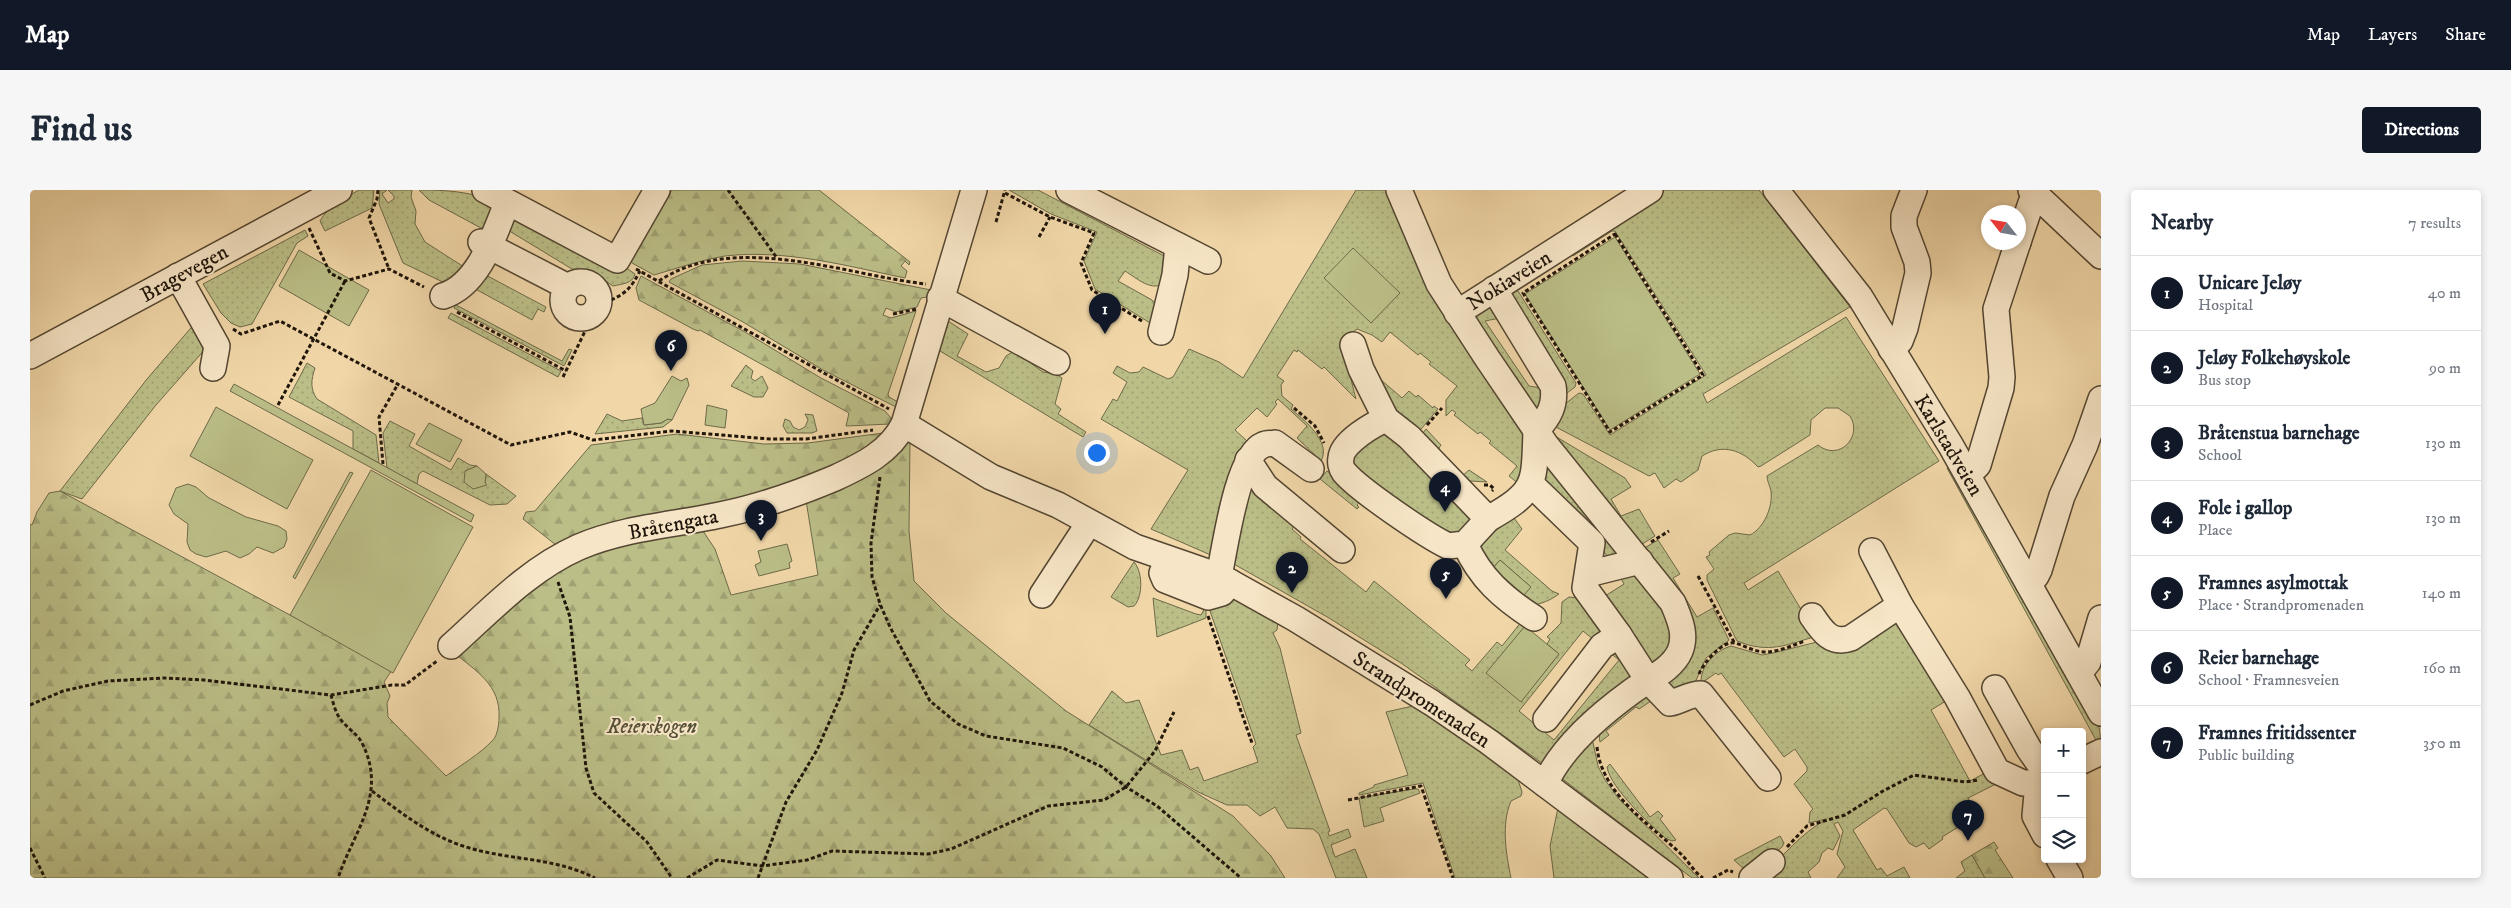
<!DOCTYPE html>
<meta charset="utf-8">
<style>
:root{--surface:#fff;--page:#f6f6f7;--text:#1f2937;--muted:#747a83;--line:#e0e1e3;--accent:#111827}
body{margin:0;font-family:"IM FELL DW Pica",serif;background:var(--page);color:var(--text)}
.controls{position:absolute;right:15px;bottom:15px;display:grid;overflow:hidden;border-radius:5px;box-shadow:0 2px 8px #0003}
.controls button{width:45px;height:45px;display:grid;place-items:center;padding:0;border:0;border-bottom:1px solid var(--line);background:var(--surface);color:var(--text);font:25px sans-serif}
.compass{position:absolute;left:1951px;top:15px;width:45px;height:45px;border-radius:50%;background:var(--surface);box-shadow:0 2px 8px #0003;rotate:301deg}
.you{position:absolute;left:1066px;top:262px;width:18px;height:18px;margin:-12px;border:4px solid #fff;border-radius:50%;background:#1a73e8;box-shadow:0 0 0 8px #1a73e833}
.badge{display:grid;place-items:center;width:32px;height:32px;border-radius:50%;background:var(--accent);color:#fff;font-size:16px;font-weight:700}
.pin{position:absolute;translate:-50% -41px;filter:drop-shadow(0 1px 2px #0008)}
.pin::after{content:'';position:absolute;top:26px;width:18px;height:15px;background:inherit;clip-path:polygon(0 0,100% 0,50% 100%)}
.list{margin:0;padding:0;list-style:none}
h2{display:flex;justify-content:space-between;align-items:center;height:65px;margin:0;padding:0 20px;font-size:21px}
h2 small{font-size:16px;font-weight:400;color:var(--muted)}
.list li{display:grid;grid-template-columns:32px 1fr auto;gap:15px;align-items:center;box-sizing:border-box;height:75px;padding:0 20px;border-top:1px solid var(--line)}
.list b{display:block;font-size:19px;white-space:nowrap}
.list p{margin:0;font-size:16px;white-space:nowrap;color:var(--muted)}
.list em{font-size:16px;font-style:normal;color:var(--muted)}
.icon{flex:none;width:28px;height:28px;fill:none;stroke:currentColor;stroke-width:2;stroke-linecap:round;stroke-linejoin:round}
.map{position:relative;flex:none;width:2071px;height:688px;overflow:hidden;border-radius:5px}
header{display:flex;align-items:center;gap:30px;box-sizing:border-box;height:70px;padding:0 25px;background:var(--accent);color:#fff}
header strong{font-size:24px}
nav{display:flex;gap:28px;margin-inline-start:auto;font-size:18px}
.intro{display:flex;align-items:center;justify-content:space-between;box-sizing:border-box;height:120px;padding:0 30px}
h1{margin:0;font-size:35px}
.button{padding:12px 22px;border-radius:5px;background:var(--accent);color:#fff;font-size:18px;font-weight:700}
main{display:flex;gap:30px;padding:0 30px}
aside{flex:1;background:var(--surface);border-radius:5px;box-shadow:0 2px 8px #0003}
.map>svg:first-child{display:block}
.grass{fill:url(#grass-dots);stroke:#6d6a49;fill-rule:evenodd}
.forest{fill:url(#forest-firs);stroke:#6d6a49}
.park{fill:#bbbe87;stroke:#6d6a49}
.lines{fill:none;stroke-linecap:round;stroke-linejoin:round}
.minor-casing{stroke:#544632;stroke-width:28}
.path{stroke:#1f150b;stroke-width:3;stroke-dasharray:4 2.5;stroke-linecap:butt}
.minor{stroke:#f6e5c6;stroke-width:25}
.labels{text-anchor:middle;stroke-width:4;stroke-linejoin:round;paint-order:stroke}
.street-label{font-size:21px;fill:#1f150b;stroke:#f6e5c6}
.park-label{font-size:21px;font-style:italic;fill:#565036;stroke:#f6e5c6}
</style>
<header>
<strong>Map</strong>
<nav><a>Map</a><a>Layers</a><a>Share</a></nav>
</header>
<div class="intro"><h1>Find us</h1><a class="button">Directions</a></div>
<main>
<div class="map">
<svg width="2071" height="688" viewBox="0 0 2071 688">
<defs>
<pattern id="grass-dots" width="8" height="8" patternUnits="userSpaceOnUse" patternTransform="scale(1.25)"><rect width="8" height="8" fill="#bbbe87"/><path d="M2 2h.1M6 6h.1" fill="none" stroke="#a0a273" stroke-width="1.8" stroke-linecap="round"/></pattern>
<pattern id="forest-firs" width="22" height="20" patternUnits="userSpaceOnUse" patternTransform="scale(1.25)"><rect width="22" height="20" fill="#bbbe87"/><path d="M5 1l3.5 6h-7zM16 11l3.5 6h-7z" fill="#a0a273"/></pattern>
</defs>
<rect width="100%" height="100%" fill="#f1d7a8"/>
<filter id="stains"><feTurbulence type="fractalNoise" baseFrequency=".004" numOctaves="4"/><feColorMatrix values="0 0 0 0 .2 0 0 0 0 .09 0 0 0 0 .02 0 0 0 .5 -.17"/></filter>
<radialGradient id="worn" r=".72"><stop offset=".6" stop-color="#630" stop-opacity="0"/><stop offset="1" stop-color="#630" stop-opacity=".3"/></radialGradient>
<g class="grass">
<path d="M329,0H344L342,18L295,41L290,31C299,15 314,9 329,0Z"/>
<path d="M350,0H357L352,4L358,13L364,9V6L358,0H382L381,7L386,21L385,34L395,52L434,77L417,94L373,73L349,14Z"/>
<path d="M389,0C407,0 466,0 462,23C461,28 459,34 457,38H451L399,10Z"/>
<path d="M979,0H1008L1136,67V93C1121,102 1108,89 1095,81L1088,91L1122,110L1129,118L1125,136L1065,99L1054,71L1067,42L1021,24Z"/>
<path d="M1326,0H1361L1498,239L1489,294L1479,286L1487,276L1459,253L1461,251L1450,242L1448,244L1424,225L1426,223L1422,220L1416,226V210L1427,196L1399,174L1401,172L1390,163L1388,165L1360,142L1352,152L1342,145L1327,139C1308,150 1322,192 1326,209L1294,177L1292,179L1268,160L1267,162L1264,160L1247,186L1254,191L1251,195L1252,206L1263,215L1261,219C1273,229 1302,252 1291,271L1267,248L1277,236L1248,209L1245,212L1247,214L1237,227L1227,218L1205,240L1217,251L1209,262L1183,366L1121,339L1158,280L1071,229L1083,209L1087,211L1097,192L1083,183L1087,176L1100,183L1109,182L1113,177L1138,189L1143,187L1159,159L1189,172L1213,188Z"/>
<path d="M1632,0H1729L1820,117L1673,204L1677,213L1816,127L1909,271L1714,393L1718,400L1748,381L1787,446C1756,455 1739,464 1707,451L1677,390V385L1684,379L1676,367L1680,365L1679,362L1699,345L1705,343L1720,345C1734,338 1743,317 1741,301C1740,296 1737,291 1737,286L1788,255C1809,272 1833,247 1820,226L1808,218H1795L1781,230L1780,245L1731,276L1728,277C1712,260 1693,253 1672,266L1668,280L1651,292L1646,289L1634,298L1625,283L1619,286L1524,236L1525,222L1549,203L1553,204L1580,245L1676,185L1585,41H1582L1543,66L1539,59Z"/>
<path d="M481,28L595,77L605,84C603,94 591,94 583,96L559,80L542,79L481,42L478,39Z"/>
<path d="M275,40L278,46L267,53L222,134L210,137L201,133L191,123L173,94Z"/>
<path d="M450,82L516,117L514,122L508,119L502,130L440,96Z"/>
<path d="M1481,96L1488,101L1546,193L1545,197L1529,209L1481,119Z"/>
<path d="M1458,112L1470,128L1455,131L1499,196L1517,199L1511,225L1439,126Z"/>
<path d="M426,115L532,171L539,159L542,160L534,176L424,118Z"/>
<path d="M421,123L531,181L528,187L418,128Z"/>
<path d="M915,129L938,144L927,166L956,182L969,178L976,166L984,161L1013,182L1026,184L1032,188L1025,214L1031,219L1028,224L1056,242L1053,247L905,158Z"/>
<path d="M166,132L177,157L126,215L52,309L30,301L117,189Z"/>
<path d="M277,173L285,178C281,190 280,199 287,209L346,245L349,273L323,259V241L259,207Z"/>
<path d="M716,175L723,181L721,188L725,191L732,186L738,198L733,207H724L701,196Z"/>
<path d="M1350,189L1372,208L1379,201L1386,207L1388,205L1403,218L1404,216L1408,219L1386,245L1353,206Z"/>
<path d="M577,224L592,231L612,228L614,235L631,233L638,229L642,230L633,237L565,244Z"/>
<path d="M775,224L783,225L787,241L782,243H757L753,236L755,229L760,231L763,237L769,240L775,237L778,230Z"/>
<path d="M360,231L385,244L379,256L421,280L428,268L440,275L447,276L435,281L455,293L456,284L486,306L477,314L460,315L393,281L389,284L387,294L357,278L353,243Z"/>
<path d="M1396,239L1411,255L1409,258L1410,268L1431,287L1439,280L1457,292L1424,290L1389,248Z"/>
<path d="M1364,241L1445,333L1421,347L1326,287L1317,266L1331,250Z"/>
<path d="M1520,243L1595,288L1601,297L1581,309L1591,326L1609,319L1625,346L1606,358Z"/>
<path d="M1513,262L1601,367L1583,374L1563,347L1514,291Z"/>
<path d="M1919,277L1987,400L2069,537L2071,551L2067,552L1917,278Z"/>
<path d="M1297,281L1334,307L1327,315L1329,317L1327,319L1290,289Z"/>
<path d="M1217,286L1268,331L1262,339L1271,347L1270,349L1336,402L1344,391L1440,470L1435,475L1442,481L1467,452L1472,456L1492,431L1495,433L1491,511L1529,464L1517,454L1520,449L1517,447L1531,433L1532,412L1539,407L1548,408L1576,439L1564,450L1553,441L1489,521L1524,550L1589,470L1579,462L1584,459L1601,487L1594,498L1516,572L1512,573L1371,473L1299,428L1202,373Z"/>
<path d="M1479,327L1484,328L1492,339L1475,360L1522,401L1529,404C1518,412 1507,416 1493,415L1446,359L1451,350ZM1470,370L1501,397L1494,404L1463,378Z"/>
<path d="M1628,350L1650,384L1643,388L1667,427L1683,418L1699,450L1676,468L1664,495L1649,506L1632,493L1653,467L1611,360Z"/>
<path d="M1104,372C1113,382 1113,407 1104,416L1098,417L1081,407Z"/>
<path d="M1608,377L1629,403L1648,448L1625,476L1615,472L1575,406L1594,394L1589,385Z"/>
<path d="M1197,403L1248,431L1247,440L1243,443L1250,458L1271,543L1266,545L1300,641L1298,642L1299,646L1318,639L1321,647L1301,655L1305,667L1325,659L1337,688H1306L1289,644L1283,639L1257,638L1245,617L1230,626L1217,615H1197L1168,602L1059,535L1082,501L1096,513L1109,510L1131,565L1152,560L1160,580L1168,577L1174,591L1228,572L1223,557L1226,554L1179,418Z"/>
<path d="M1123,408L1166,424L1171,425L1176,416V428L1127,447Z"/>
<path d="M1867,432L1916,511L1901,520L1940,591L1955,583L1970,592L1938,608L1948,625L1912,647L1913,649L1899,659L1894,653L1886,657L1879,653L1857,619L1854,618L1823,640L1847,680L1851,678L1857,686L1874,677L1880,688H1807L1815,677L1807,664L1813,641L1808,632L1804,634L1810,646L1803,660L1798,658L1792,663L1789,672L1778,682L1781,688H1734C1751,665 1772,644 1796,629L1779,633L1780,622L1783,619L1764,594L1777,581V577L1765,559L1754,567L1691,483L1688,485L1686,483L1673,492L1671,490C1672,474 1687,460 1701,456L1732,465L1743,463Z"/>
<path d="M1616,505L1621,511L1609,519L1606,517L1576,541L1579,545L1570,552C1564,533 1603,514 1616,505Z"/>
<path d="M1383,516L1487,587L1492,602L1491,606L1481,611C1471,635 1476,663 1481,688H1425L1393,593L1329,605V603L1344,597V595L1378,585L1356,522Z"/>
<path d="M1562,548L1568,576L1575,590L1589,609L1669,688H1662L1530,587Z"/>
<path d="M1580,574L1620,627L1628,621L1633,626L1630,629L1646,650L1642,651L1635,648C1619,633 1581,599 1577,577Z"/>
<path d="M1384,599H1388L1390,603L1350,618L1354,631L1334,637L1329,608Z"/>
<path d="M1528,618L1620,688H1524L1520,656Z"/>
<path d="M1750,646L1754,653L1752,657L1726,678L1715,680L1704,670Z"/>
<path d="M1942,665L1955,688H1926L1935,681L1931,672Z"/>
</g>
<g class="forest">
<path d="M642,0H789L880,72L879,75L875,71L871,76L877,81L875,88C817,76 755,59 695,66C671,70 648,78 624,85L602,73L600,70Z"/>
<path d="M712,71L770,74L906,101L904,106L891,108L887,117L866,122L856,118L853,125L861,128L886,121L858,204L859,207L868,212V218L793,180L713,132L639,92L641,89L672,75Z"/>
<path d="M611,86L715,142L791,188L855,221L861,228L860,234L816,236L819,223L670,140L668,141L663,139L609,110L606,98Z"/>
<path d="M853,243L859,245L765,301L526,355L493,329L496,322L505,321L561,255L647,244L734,254L778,253Z"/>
<path d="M880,250L879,341L884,391L916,423L1036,521L1203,626L1241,666L1255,688H0V334L2,335L7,322L19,303L30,301L362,480L354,492L360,506L357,513L358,527L416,586C431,575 450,564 463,550C467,546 469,535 469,528C471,495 446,481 423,462L547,362L671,338L685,359L701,405L788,385L775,304L872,252Z"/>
<path d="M1964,652L1968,658L1965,660L1983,688H1955L1942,665Z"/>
</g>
<g class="park">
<path d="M1585,47L1670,184L1580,240L1495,104Z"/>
<path d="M1323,58L1370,103L1341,133L1294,88Z"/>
<path d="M269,60L339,100L319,136L249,96Z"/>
<path d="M642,186L651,191L657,188L659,195L642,230L638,229L631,233L614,235L611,219L625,213Z"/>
<path d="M204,194L444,325L441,332L200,201Z"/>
<path d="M677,215L697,220L695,238L675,235Z"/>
<path d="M186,217L283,270L257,319L160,266Z"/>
<path d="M399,233L432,250L420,272L386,254Z"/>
<path d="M447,276L456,284L455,293L457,295L443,299L434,292L435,281Z"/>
<path d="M341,280L443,337L363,483L260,425Z"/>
<path d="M320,282L323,283L265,389L263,387Z"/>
<path d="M158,294L166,297L179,308L216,327L248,336L256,341L257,349L254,357L243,363L227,357L219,364L210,368L196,361L176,367L166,364L160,360L157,352L158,334L144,324L139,315L146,298Z"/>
<path d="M757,354L762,371L759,373L760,378L729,386L725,375L731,372L728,361Z"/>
<path d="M1470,370L1501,397L1494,405L1463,378Z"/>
<path d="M1495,436L1529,464L1491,512L1456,483Z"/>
</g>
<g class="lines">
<g class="minor-casing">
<g id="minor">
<path d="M455,0L587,70L627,0"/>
<path d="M1039,0L1178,71"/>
<path d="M1369,0L1409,94L1457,168L1516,255L1643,413C1649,428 1657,444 1650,461C1642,480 1617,490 1601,502C1568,526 1532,557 1515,594"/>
<path d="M1746,0L1830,107L1921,256L2071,523"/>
<path d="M2001,0L2071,66"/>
<path d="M451,52L538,97"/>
<path d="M1988,52L2001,13L2007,6"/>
<path d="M148,86L187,156L183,178"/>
<circle cx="551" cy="110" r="18"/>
<path d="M413,106C449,95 464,45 477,13"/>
<path d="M910,108L1027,172"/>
<path d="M1427,123L1620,0"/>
<path d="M1131,142L1145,85L1148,56"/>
<path d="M1323,155L1331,179L1356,229L1379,247L1458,329C1507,301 1504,295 1506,241C1519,227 1526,215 1523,196L1464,99"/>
<path d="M1861,159L1870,151L1875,138L1888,83L1887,72L1874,37V26L1884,0"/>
<path d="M0,166L309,0"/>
<path d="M1356,229C1344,234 1312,252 1311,268C1310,272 1311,278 1314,282C1329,300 1397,346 1418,356L1435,354L1458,329"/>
<path d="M874,234L961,287L1028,315L1105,357L1189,386L1266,429L1402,513L1459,552L1640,688"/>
<path d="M1218,270L1235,296L1312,360"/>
<path d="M1938,285L1948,275L1971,198L1972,187L1966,119L1988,52"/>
<path d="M1501,294L1562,353L1555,398L1589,445L1618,490L1640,513C1651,511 1659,504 1671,504L1738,588"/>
<path d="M1435,354C1450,388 1473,408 1504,428"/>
<path d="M1842,361L1870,415L1927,507L1967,581L1993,593H2008L2015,589"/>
<path d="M1138,370L1132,383L1135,390L1178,407L1192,403L1200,392"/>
<path d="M1558,384L1610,371"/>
<path d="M1189,386C1195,359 1207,265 1233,255C1237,253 1242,254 1245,253L1281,279"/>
<path d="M1998,393L2006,386L2009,380L2032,306L2055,255L2071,209"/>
<path d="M1012,405L1059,333"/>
<path d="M1782,426C1792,441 1801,455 1821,448L1870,415"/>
<path d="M421,456C461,420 499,379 549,357C593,338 643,335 690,325C730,317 767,304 805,288C833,275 860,262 874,234L944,0"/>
<path d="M2049,483L2058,472L2071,428"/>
<path d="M1965,498L1999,559L2015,582"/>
<path d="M1516,529L1572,456L1589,445"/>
<path d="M2052,571L2071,562"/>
<path d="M2008,593L2005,626L2015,645"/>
<path d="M2029,669L2040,688"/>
<path d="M1722,688L1742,672"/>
</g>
</g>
<g class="path">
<path d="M348,0L347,9L339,28L359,79"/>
<path d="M698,0L747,68"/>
<path d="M975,3L1020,27L1064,43L1051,73L1062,100L1112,131"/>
<path d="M966,32L975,0"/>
<path d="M279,38L300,83L315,91L359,79L394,97"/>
<path d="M1585,44L1673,185L1580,242L1493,103Z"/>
<path d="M1009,47L1020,27"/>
<path d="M606,79L859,219"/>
<path d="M629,91C704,41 815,85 896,94"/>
<path d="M581,110C597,103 602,96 610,81"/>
<path d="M427,122L536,181"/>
<path d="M863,124L887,119"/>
<path d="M203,139L211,144L250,131L481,255L540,242L563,250L642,241L740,249H776L843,240"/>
<path d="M533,187L557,137"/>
<path d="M248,215L315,91"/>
<path d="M1264,218L1285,236L1294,253"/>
<path d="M1397,235L1412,218"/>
<path d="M353,274L349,227L368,194"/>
<path d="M850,287L841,353L842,387L850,414L860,437L900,511L928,534L956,546L1033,558L1072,577L1096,597L1127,616L1211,688"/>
<path d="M1454,295H1460L1464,299L1462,301"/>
<path d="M1621,352L1639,341"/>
<path d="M1668,386L1704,452"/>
<path d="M528,392L540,427L556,578L564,603L617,652L642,688"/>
<path d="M1178,426L1222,553"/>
<path d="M1669,484C1673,474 1692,450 1705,453C1716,456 1726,463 1738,462C1750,461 1764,455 1775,451"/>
<path d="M301,505C303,512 305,521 309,527C315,537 327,543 332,553C358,604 324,641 308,688"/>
<path d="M0,515L33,501L78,491L134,488L174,490L301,505L362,495H375L407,471"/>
<path d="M1567,557C1572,605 1620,634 1652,665C1659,672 1664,682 1673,688"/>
<path d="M342,601C370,622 399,645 433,656C478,671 521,666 565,688"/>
<path d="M1318,610L1391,596L1423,688"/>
<path d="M1757,657L1777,636L1815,625L1853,601L1884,585L1935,592L1948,590"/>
<path d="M0,658L15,688"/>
<path d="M657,688L687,670L732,676L777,670L802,661L898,664L921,659L1018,616L1074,610L1096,597L1125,561L1144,522"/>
<path d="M728,688L756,612L787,560L812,503L824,460L850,415"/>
<path d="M1683,688L1698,680L1703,682"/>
</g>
<use href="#minor" class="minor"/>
</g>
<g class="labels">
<g class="street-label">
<text transform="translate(154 83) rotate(-29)" y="7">Bragevegen</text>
<text transform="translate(1479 90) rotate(-32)" y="7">Nokiaveien</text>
<text transform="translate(1919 255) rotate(59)" y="7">Karlstadveien</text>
<text transform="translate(643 334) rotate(-11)" y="7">Bråtengata</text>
<text transform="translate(1392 509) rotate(33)" y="7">Strandpromenaden</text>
</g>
<g class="park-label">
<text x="622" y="543">Reierskogen</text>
</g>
</g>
<rect width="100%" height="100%" filter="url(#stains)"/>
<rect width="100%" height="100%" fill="url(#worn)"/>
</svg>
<div class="controls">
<button>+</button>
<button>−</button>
<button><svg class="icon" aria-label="layers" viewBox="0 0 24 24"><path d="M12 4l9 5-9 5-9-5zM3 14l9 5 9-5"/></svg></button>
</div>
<svg class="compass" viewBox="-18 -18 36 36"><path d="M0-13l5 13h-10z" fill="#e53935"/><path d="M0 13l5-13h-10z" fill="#747a83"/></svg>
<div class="you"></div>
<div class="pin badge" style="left:1075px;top:144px">1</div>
<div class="pin badge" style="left:1262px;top:403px">2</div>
<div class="pin badge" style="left:731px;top:351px">3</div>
<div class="pin badge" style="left:1415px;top:322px">4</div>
<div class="pin badge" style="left:1416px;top:409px">5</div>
<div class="pin badge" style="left:641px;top:181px">6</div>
<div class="pin badge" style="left:1938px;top:651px">7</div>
</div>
<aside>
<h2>Nearby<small>7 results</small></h2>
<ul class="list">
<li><span class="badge">1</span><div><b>Unicare Jeløy</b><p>Hospital</p></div><em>40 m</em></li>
<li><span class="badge">2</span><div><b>Jeløy Folkehøyskole</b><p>Bus stop</p></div><em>90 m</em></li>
<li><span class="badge">3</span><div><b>Bråtenstua barnehage</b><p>School</p></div><em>130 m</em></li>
<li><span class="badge">4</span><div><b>Fole i gallop</b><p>Place</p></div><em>130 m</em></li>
<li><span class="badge">5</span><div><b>Framnes asylmottak</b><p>Place · Strandpromenaden</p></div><em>140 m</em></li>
<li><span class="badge">6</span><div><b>Reier barnehage</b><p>School · Framnesveien</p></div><em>160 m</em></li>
<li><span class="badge">7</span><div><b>Framnes fritidssenter</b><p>Public building</p></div><em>350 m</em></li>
</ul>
</aside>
</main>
